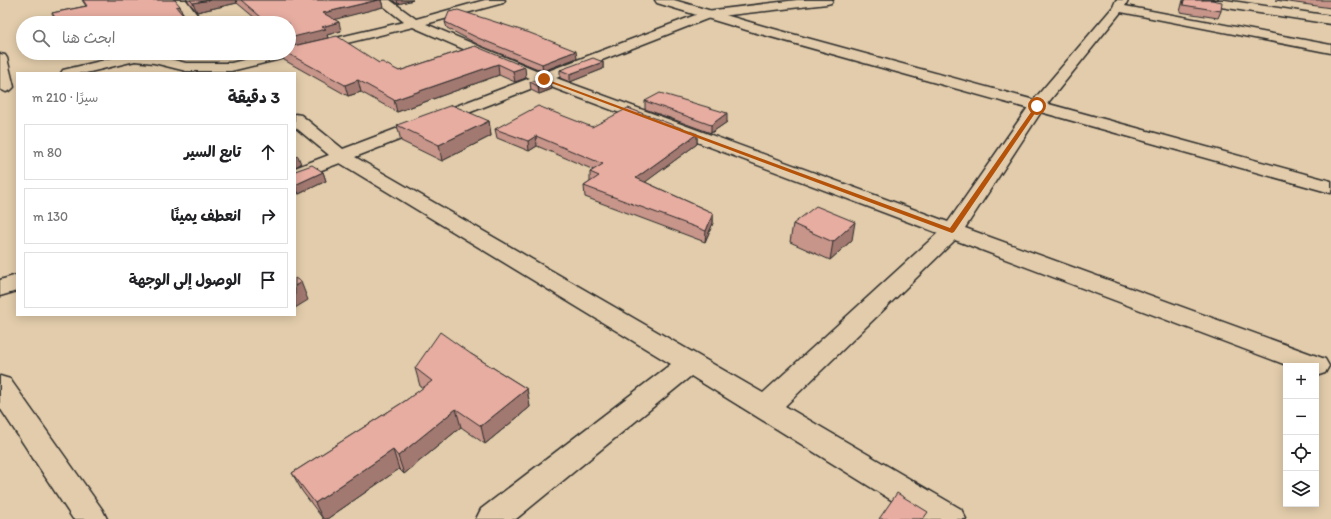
<!DOCTYPE html>
<html lang="ar">
<meta charset="utf-8">
<style>
:root{--surface:#fff;--page:#f2f2f2;--text:#202124;--muted:#757577;--line:#e0e0e0}
body{margin:0;font-family:Itim,"Playpen Sans Arabic",sans-serif;background:var(--page);color:var(--text);direction:rtl}
.controls{position:absolute;right:12px;bottom:12px;display:grid;overflow:hidden;border-radius:0px;box-shadow:0 2px 10px #0003}
.controls button{width:36px;height:36px;display:grid;place-items:center;padding:0;border:0;border-bottom:1px solid var(--line);background:var(--surface);color:var(--text);font:20px sans-serif}
.stop{position:absolute;width:12px;height:12px;margin:-9px;border:3px solid #b45309;border-radius:50%;background:#fff}
.stop.end{background:#b45309;border-color:#fff;box-shadow:0 1px 4px #0008}
.list{margin:0;padding:0;list-style:none}
h2{display:flex;justify-content:space-between;align-items:center;height:52px;margin:0;padding:0 16px;font-size:17px}
h2 small{font-size:13px;font-weight:400;color:var(--muted)}
.list li{display:grid;grid-template-columns:26px 1fr auto;gap:12px;align-items:center;box-sizing:border-box;height:56px;margin:0 8px 8px;padding:0 8px;border:1px solid var(--line);border-radius:0px}
.list b{display:block;font-size:15px;white-space:nowrap}
.list em{font-size:13px;font-style:normal;color:var(--muted)}
.icon{flex:none;width:22px;height:22px;fill:none;stroke:currentColor;stroke-width:2;stroke-linecap:round;stroke-linejoin:round}
.map{position:relative;flex:none;width:1331px;height:519px;overflow:hidden;direction:ltr}
.search{position:absolute;background:var(--surface);box-shadow:0 2px 10px #0003;left:16px;top:16px;width:280px;height:44px;display:flex;align-items:center;gap:10px;box-sizing:border-box;padding:0 14px;border-radius:22px;color:var(--muted);font-size:15px}
.panel{position:absolute;background:var(--surface);box-shadow:0 2px 10px #0003;left:16px;top:72px;width:280px;height:244px;border-radius:0px;direction:rtl}
.map>svg:first-child{display:block}
.lines{fill:none;stroke-linecap:round;stroke-linejoin:round}
.minor-casing{stroke:#2b2b2b;stroke-width:3}
.tertiary-casing{stroke:#2b2b2b;stroke-width:3}
.minor{fill:#e2ccab;fill-rule:evenodd}
.tertiary{fill:#e2ccab;fill-rule:evenodd}
.wall{fill:#c7958a;stroke:#2b2b2b}
.shaded-wall{fill:#a27971;stroke:#2b2b2b}
.building{fill:#e7ada1;stroke:#2b2b2b}
.route{fill:#b45309}
</style>
<div class="map">
<svg width="1331" height="519" viewBox="0 0 1331 519">
<rect width="100%" height="100%" fill="#e2ccab"/>
<filter id="ink" filterUnits="userSpaceOnUse"><feTurbulence type="fractalNoise" baseFrequency=".025" numOctaves="2"/><feDisplacementMap in="SourceGraphic" scale="8" xChannelSelector="R" yChannelSelector="G"/><feConvolveMatrix kernelMatrix="1 2 1 2 8 2 1 2 1" color-interpolation-filters="sRGB"/></filter>
<g filter="url(#ink)">
<g class="lines">
<g class="minor-casing">
<g id="minor">
<path d="M174,0H186L203,23H191Z"/>
<path d="M376,0H390L416,19L485,0H505L503,3L426,24L543,73L706,11L797,0H833L831,3L827,4L712,17L556,78L948,222L1031,103L1113,7L1116,0H1128L1125,6L1331,45V53L1121,12L1043,109L965,228L1325,359L1329,366L1325,373L1316,376V366H1289L955,240L785,406L961,509L966,519H922L691,376L516,519H476L481,509L671,364L340,163L295,180V168L329,155L295,127V114L301,115L343,149L530,78L413,27L231,71H186L154,63L135,61L86,73H61L63,70L134,53L154,55L186,63H231L272,53H289V49L404,22ZM543,84L938,233L763,393L355,157Z"/>
<path d="M1195,0H1225L1331,16V24L1201,4L1197,3Z"/>
<path d="M0,54L5,55L7,58L14,87L11,90L6,92L0,89Z"/>
<path d="M17,275V291L0,296V280Z"/>
<path d="M0,376L10,379L102,509L107,519H73L0,408Z"/>
</g>
</g>
<g class="tertiary-casing">
<path id="tertiary" d="M655,0H674L763,26L1331,181V193L753,32L657,3Z"/>
</g>
<use href="#minor" class="minor"/>
<use href="#tertiary" class="tertiary"/>
</g>
<g class="wall">
<path d="M82,0H175L183,15L190,23H58L52,13L86,6Z"/>
<path d="M187,0H381L383,7L334,19L341,31L327,35L328,38L379,63L399,71L475,46L526,78L515,82L499,75L397,112L361,92L348,96L284,60L281,53H289V23H261L237,3L197,12Z"/>
<path d="M392,0H413L398,4Z"/>
<path d="M1183,0H1212L1221,11L1218,18L1180,12Z"/>
<path d="M1275,0H1331V8Z"/>
<path d="M445,22L577,58L543,71L479,45L447,28Z"/>
<path d="M603,62V69L570,82L560,78V70Z"/>
<path d="M530,82L552,89L539,94L531,90Z"/>
<path d="M645,101L727,122L711,133L645,109Z"/>
<path d="M489,121L491,136L442,161L401,141L397,125Z"/>
<path d="M592,127L697,134V144L645,182L713,213V223L705,242L585,197L584,186L590,182V172L594,170L537,146L529,151L497,138L495,129Z"/>
<path d="M295,171L323,172L326,181L299,194L295,192Z"/>
<path d="M793,224L852,240L830,260L790,242Z"/>
<path d="M471,354L527,389L530,407L485,444L461,427L404,474L399,469L327,519H323L302,491L292,473L405,401L423,388L420,386L415,368Z"/>
</g>
<g class="shaded-wall">
<path d="M210,0H236L237,3L197,12L193,3Z"/>
<path d="M378,0H381L383,7L325,22L323,13Z"/>
<path d="M397,0H413L398,4Z"/>
<path d="M180,6L183,15L179,16L176,7Z"/>
<path d="M339,22L341,31L327,35L328,38L289,47V38L322,27Z"/>
<path d="M576,51L577,58L543,71L542,64Z"/>
<path d="M603,62V69L570,82V74Z"/>
<path d="M498,64L499,75L397,112L394,100Z"/>
<path d="M525,67L526,78L515,82L513,71Z"/>
<path d="M358,80L361,92L348,96L345,85Z"/>
<path d="M551,81L552,89L539,94L538,86Z"/>
<path d="M727,113V122L711,133V125Z"/>
<path d="M489,121L491,136L442,161L439,145Z"/>
<path d="M697,134V144L636,189V178Z"/>
<path d="M536,136L537,146L529,151L528,141Z"/>
<path d="M298,156L301,164L295,167V157Z"/>
<path d="M323,172L326,181L299,194L295,185Z"/>
<path d="M713,213V223L705,242L706,231Z"/>
<path d="M855,222L852,240L830,260L833,242Z"/>
<path d="M301,282L308,300L295,308V286Z"/>
<path d="M527,389L530,407L485,444L481,426Z"/>
<path d="M456,409L461,427L404,474L398,456Z"/>
<path d="M393,450L399,469L327,519H323L315,503Z"/>
</g>
<g class="building">
<path d="M83,0H175L180,6L176,7L190,23H59L52,13L87,6Z"/>
<path d="M190,0H210L193,3Z"/>
<path d="M241,0H378L323,13L339,22L322,27L326,29L289,38V23H268Z"/>
<path d="M1184,0H1212L1222,2L1221,11L1183,5Z"/>
<path d="M458,10L530,33L576,51L542,64L478,38L445,22L449,12Z"/>
<path d="M337,36L379,63L382,62L399,71L475,46L525,67L513,71L498,64L394,100L358,80L345,85L287,53H289V47Z"/>
<path d="M593,58L603,62L570,74L560,70Z"/>
<path d="M542,78L551,81L538,86L530,82Z"/>
<path d="M660,93L727,113L711,125L645,101Z"/>
<path d="M452,105L489,121L439,145L397,125Z"/>
<path d="M538,106L592,127L628,108L697,134L636,178L713,213L706,231L584,186L599,176L590,172L603,164L536,136L528,141L495,129Z"/>
<path d="M312,165L323,172L295,185V171Z"/>
<path d="M816,206L855,222L833,242L793,224Z"/>
<path d="M295,278L301,282L295,286Z"/>
<path d="M440,332L471,354L527,389L481,426L456,409L398,456L393,450L315,503L292,473L405,401L432,381L415,368Z"/>
<path d="M897,493L928,512L923,519H879Z"/>
</g>
</g>
<path class="route" d="M543,78L950,228L1036,105L1040,106L954,232L952,233L543,80Z"/>
</svg>
<div class="controls">
<button>+</button>
<button>−</button>
<button><svg class="icon" aria-label="locate" viewBox="0 0 24 24"><circle cx="12" cy="12" r="6"/><path d="M12 2v4M12 18v4M2 12h4M18 12h4"/></svg></button>
<button><svg class="icon" aria-label="layers" viewBox="0 0 24 24"><path d="M12 4l9 5-9 5-9-5zM3 14l9 5 9-5"/></svg></button>
</div>
<div class="stop" style="left:1037px;top:106px"></div>
<div class="stop end" style="left:544px;top:79px"></div>
<div class="search"><svg class="icon" aria-label="search" viewBox="0 0 24 24"><circle cx="10" cy="10" r="6"/><path d="M15 15l6 6"/></svg>ابحث هنا</div>
<section class="panel">
<h2>3 دقيقة<small>سيرًا · 210 m</small></h2>
<ul class="list">
<li><svg class="icon" aria-label="ahead" viewBox="0 0 24 24"><path d="M12 20V5M6 11l6-6 6 6"/></svg><div><b>تابع السير</b></div><em>80 m</em></li>
<li><svg class="icon" aria-label="right" viewBox="0 0 24 24"><path d="M7 20v-9h11M14 6l5 5-5 5"/></svg><div><b>انعطف يمينًا</b></div><em>130 m</em></li>
<li><svg class="icon" aria-label="arrive" viewBox="0 0 24 24"><path d="M6 21V4h12l-3 4 3 4H6"/></svg><div><b>الوصول إلى الوجهة</b></div></li>
</ul>
</section>
</div>
